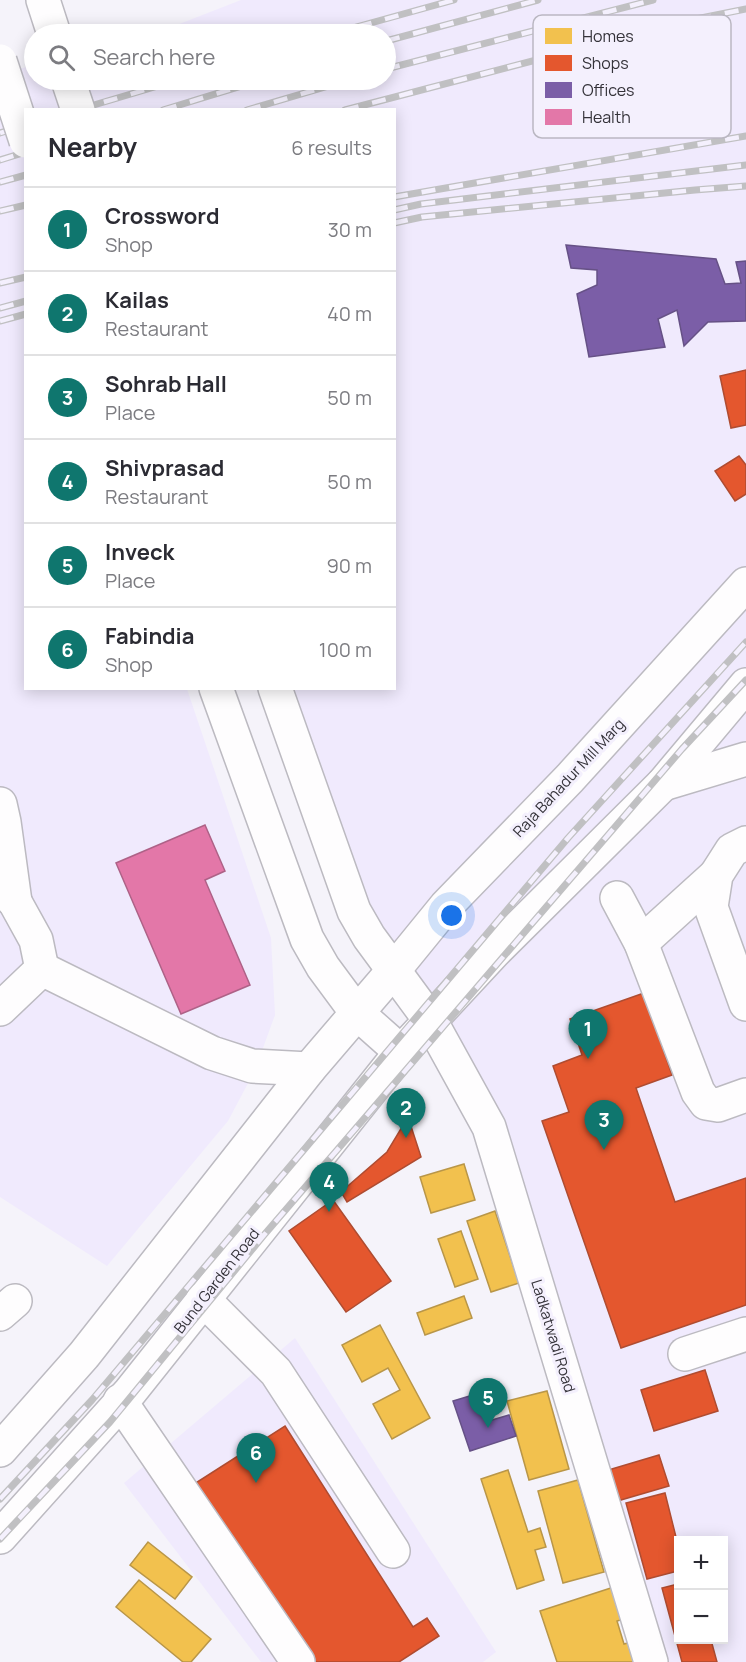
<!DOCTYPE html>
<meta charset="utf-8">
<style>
:root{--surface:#fff;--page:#f7f7f7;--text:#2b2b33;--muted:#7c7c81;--line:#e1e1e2;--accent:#0f766e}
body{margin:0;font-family:Manrope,sans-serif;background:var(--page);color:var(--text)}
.controls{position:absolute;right:18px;bottom:18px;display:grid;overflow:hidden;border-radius:0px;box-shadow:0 3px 15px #0003}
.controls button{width:54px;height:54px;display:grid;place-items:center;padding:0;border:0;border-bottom:2px solid var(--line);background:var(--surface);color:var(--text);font:30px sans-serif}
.you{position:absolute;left:452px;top:916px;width:21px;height:21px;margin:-15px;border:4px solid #fff;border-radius:50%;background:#1a73e8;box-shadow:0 0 0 9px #1a73e833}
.badge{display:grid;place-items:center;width:39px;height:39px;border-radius:50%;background:var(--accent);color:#fff;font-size:20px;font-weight:700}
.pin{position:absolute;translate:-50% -50px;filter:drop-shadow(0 2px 3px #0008)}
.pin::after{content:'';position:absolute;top:32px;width:21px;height:18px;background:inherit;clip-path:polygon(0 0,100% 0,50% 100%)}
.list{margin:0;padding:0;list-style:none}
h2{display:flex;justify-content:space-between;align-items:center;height:78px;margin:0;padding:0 24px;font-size:26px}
h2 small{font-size:20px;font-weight:400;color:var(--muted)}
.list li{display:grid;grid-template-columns:39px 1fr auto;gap:18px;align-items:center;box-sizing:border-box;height:84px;padding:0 24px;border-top:2px solid var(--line)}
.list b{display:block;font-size:22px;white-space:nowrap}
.list p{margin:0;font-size:20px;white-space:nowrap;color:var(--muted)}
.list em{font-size:20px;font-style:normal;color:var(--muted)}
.icon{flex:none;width:33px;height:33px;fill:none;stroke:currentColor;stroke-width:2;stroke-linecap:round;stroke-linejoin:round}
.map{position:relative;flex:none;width:746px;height:1662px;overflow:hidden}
.search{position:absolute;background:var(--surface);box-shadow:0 3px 15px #0003;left:24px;top:24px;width:372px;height:66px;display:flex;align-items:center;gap:15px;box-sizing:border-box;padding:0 21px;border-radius:33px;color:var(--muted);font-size:22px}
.panel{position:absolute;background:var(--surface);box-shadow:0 3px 15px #0003;left:24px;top:108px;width:372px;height:582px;border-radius:0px}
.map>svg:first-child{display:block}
.built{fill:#f0eafd;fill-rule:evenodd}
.homes{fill:#f2c14e;stroke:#b99648;stroke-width:1.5}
.shops{fill:#e4572e;stroke:#af4c31;stroke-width:1.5}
.offices{fill:#7b5ea7;stroke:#665186;stroke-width:1.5}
.health{fill:#e377a8;stroke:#ae6287;stroke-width:1.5}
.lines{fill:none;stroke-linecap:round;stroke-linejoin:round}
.minor-casing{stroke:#bcbac1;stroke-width:36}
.major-casing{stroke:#bcbac1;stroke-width:36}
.highway-casing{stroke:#bcbac1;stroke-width:36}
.minor{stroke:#fefdfe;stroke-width:33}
.major{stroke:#fefdfe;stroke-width:33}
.highway{stroke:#fefdfe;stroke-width:33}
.rail-casing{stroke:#c0c0c2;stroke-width:7}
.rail{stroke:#f4f0fd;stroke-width:4.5;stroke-dasharray:14;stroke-linecap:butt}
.major-bridge-casing{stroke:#bcbac1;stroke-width:36;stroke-linecap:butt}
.major-bridge{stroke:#fefdfe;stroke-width:33}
.labels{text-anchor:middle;stroke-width:6;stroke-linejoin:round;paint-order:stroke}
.street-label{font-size:15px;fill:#343239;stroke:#f4f0fd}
.key{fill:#f4f0fd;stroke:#bab7c2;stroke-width:1.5}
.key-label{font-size:16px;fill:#343239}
</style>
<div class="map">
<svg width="746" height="1662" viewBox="0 0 746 1662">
<rect width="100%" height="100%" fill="#f5f3fa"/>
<g class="built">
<path d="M241,0H746V1662H648L487,1129L307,819L257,689L394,688V110H26V688L187,689L271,938L275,1015L255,1070L228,1121L107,1266L0,1197V74L34,65V80H386V34H144L169,28ZM678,1540H724V1640H678Z"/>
<path d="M295,1338L496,1652L483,1662H261L124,1483Z"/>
</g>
<g class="homes">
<path d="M464,1164L475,1200L431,1213L420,1177Z"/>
<path d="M495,1211L519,1283L491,1292L467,1221Z"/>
<path d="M461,1231L478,1279L455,1287L438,1239Z"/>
<path d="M464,1296L472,1318L425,1335L417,1313Z"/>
<path d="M380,1325L430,1418L392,1439L373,1404L400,1390L388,1368L362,1382L342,1345Z"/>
<path d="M547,1391L569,1469L529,1480L507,1401Z"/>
<path d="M508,1470L528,1532L540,1528L546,1547L535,1550L544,1580L517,1589L481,1479Z"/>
<path d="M578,1480L604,1572L563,1583L538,1491Z"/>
<path d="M148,1542L192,1577L175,1599L130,1565Z"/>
<path d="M139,1580L211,1639L191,1662H183L116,1607Z"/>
<path d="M617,1586L628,1618L617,1621L624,1644L635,1641L642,1662H557L540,1611Z"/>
</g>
<g class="shops">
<path d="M746,370V425L731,428L720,376Z"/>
<path d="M739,456L746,465V494L735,501L715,471Z"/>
<path d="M644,993L672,1075L636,1088L675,1202L746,1178V1305L621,1348L542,1121L569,1112L553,1066L582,1055L570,1019Z"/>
<path d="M408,1117L421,1157L347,1202L341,1192L387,1152Z"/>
<path d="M333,1200L391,1281L346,1312L289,1231Z"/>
<path d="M705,1370L718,1411L654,1431L641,1390Z"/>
<path d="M285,1426L413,1627L427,1618L439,1636L399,1662H315L191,1486Z"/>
<path d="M659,1455L669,1486L614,1502L605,1471Z"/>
<path d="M665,1493L678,1545V1571L647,1579L626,1503Z"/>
<path d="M678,1584V1640H711L717,1662H682L662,1588Z"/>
</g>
<g class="offices">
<path d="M566,245L716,259L725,284L741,283L736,262L746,261V321L708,322L684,346L677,310L658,319L665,347L589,357L577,294L597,285V270L571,268Z"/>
<path d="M483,1392L492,1420L509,1415L516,1436L470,1451L453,1401Z"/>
</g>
<path class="health" d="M205,825L225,871L205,880L250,985L181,1014L116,863Z"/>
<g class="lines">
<g class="minor-casing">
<g id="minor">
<path d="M663,784L746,759"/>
<path d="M0,804L4,822L15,902"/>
<path d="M746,843L732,850L716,875L711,907L746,1004"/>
<path d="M0,887L15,902L36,940L42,969"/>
<path d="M617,898L641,943L698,1092L706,1103L718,1105L746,1095"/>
<path d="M641,943L716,875"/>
<path d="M42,969L212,1053L252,1066L309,1069"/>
<path d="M0,1009L42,969"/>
<path d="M430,1020L489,1127L651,1662"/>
<path d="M203,1299L276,1372L393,1551"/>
<path d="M0,1314L15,1301"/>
<path d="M685,1354L746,1334"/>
<path d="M120,1401L298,1662"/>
</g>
</g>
<g class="major-casing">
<g id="major">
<path d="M43,0L54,34"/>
<path d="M216,688L307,939L323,967L357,1013L401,1052"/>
<path d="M275,688L354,911L369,937L430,1020"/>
</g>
</g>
<g class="highway-casing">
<g id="highway">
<path d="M0,1450L84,1355L309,1069L393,971L446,906L570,778L746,584"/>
<path d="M0,1537L130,1392L401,1052L494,952L663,784L746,685"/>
</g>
</g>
<use href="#minor" class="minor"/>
<use href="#major" class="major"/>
<use href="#highway" class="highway"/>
<g class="rail-casing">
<g id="rail">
<path d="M331,34L454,0"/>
<path d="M386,41L538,0"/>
<path d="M386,69L653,0"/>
<path d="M77,110L178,80"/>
<path d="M163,110L261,80"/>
<path d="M247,110L349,80"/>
<path d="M345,110L681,22L746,9"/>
<path d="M0,133L26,125"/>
<path d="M0,160L26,152"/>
<path d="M0,182L26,175"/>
<path d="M394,197L746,136"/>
<path d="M394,210L421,204L746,165"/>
<path d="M0,211L26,205"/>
<path d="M394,223L422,217L695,190L746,186"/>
<path d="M0,283L26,277"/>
<path d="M0,308L26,301"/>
<path d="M0,321L26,314"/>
<path d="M0,1499L92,1400L568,838L746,642"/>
<path d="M0,1539L110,1422L264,1235L682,749L746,680"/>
</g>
</g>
<use href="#rail" class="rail"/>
<g class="major-bridge-casing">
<g id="major-bridge">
<path d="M0,61L26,141"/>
<path d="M68,80L78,110"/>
</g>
</g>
<use href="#major-bridge" class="major-bridge"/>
</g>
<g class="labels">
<g class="street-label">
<text transform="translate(569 778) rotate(-47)" y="5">Raja Bahadur Mill Marg</text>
<text transform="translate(217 1281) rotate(-52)" y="5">Bund Garden Road</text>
<text transform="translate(553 1336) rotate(73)" y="5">Ladkatwadi Road</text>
</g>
</g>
<rect x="533" y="15" width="198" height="123" rx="9" class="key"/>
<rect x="545" y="28" width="27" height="16" fill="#f2c14e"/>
<rect x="545" y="55" width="27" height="16" fill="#e4572e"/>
<rect x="545" y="82" width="27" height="16" fill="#7b5ea7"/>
<rect x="545" y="109" width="27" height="16" fill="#e377a8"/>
<g class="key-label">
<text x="582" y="42">Homes</text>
<text x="582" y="69">Shops</text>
<text x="582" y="96">Offices</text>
<text x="582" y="123">Health</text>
</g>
</svg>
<div class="controls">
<button>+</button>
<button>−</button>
</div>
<div class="you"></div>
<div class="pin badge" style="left:588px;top:1059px">1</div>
<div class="pin badge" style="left:406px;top:1138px">2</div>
<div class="pin badge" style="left:604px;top:1150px">3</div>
<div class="pin badge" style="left:329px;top:1212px">4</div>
<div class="pin badge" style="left:488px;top:1428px">5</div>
<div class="pin badge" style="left:256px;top:1483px">6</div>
<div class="search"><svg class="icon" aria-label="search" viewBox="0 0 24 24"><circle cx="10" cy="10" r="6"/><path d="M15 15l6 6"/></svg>Search here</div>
<section class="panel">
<h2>Nearby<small>6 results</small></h2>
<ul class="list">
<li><span class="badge">1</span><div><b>Crossword</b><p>Shop</p></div><em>30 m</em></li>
<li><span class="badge">2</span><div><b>Kailas</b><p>Restaurant</p></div><em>40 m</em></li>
<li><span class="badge">3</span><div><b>Sohrab Hall</b><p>Place</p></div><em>50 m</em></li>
<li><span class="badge">4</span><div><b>Shivprasad</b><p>Restaurant</p></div><em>50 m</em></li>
<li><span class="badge">5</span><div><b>Inveck</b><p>Place</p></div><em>90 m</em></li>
<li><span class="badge">6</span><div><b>Fabindia</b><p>Shop</p></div><em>100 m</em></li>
</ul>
</section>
</div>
